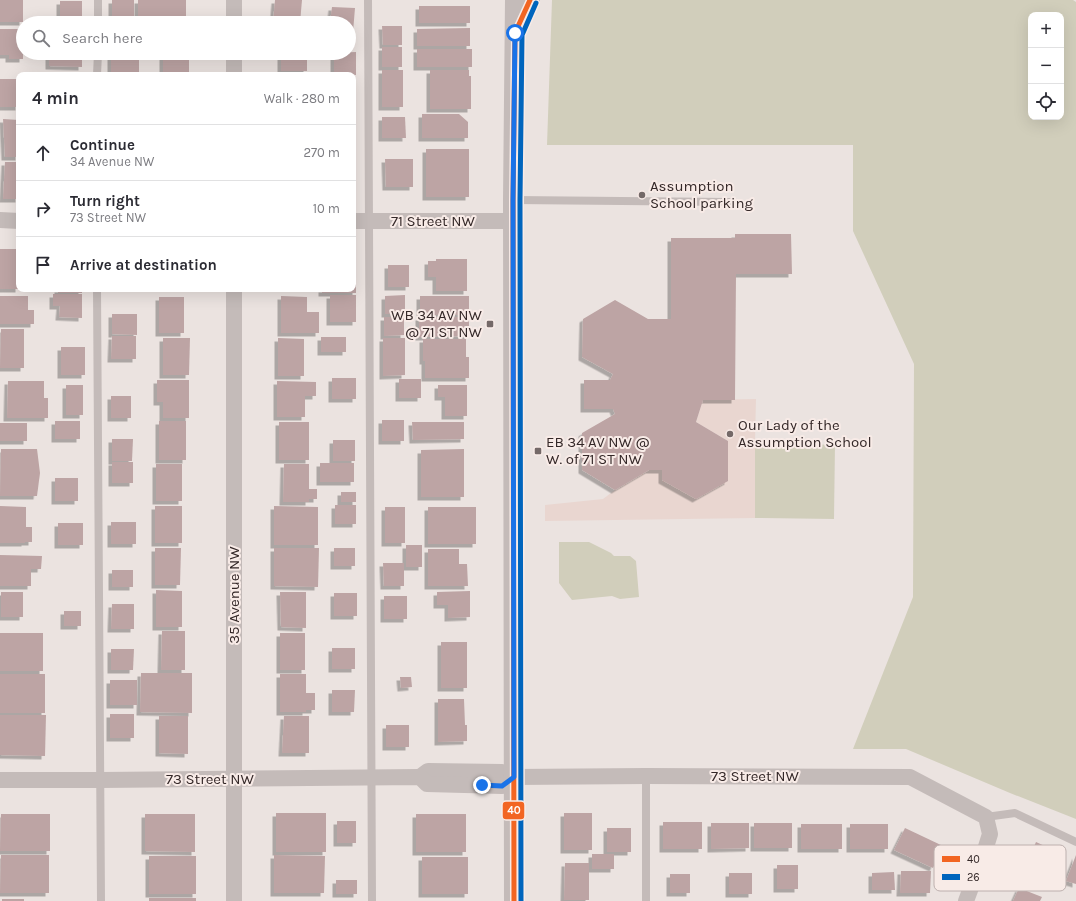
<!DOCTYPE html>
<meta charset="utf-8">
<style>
:root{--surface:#fff;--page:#f7f7f7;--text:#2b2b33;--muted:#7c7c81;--line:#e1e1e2}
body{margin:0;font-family:Karla,sans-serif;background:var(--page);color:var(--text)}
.controls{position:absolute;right:12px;top:12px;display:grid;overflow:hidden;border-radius:8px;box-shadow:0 4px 16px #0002}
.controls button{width:36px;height:36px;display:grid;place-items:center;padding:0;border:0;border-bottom:1px solid var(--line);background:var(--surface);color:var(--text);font:20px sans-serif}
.stop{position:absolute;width:12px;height:12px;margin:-9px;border:3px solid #1a73e8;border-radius:50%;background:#fff}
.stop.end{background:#1a73e8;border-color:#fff;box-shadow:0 1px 4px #0008}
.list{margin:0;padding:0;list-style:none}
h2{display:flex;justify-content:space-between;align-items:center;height:52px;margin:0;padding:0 16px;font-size:17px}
h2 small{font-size:13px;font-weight:400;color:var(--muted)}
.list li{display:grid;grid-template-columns:26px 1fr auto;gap:12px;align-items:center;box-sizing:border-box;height:56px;padding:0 16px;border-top:1px solid var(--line)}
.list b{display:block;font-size:15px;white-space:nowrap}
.list p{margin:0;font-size:13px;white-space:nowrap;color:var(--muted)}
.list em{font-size:13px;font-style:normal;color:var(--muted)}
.icon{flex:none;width:22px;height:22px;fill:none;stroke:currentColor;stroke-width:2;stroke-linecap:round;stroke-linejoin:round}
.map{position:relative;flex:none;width:1076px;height:901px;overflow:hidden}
.search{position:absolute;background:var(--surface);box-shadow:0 4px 16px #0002;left:16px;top:16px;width:340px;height:44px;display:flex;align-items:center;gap:10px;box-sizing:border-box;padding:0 14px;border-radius:22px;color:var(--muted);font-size:15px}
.panel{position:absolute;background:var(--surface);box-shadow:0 4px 16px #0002;left:16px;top:72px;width:340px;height:220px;border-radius:8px}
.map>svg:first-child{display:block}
.green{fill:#d1cebb;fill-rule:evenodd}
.plaza{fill:#e9d6d0}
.building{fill:#bda4a4;filter:url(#shadow)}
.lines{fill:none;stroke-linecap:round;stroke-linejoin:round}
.service{stroke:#c4bbb9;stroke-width:8}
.minor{stroke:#c4bbb9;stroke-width:16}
.tertiary{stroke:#c4bbb9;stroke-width:20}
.bus-1-casing{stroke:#f8ebe7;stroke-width:8}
.bus-2-casing{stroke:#f8ebe7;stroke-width:8}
.bus-1{stroke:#f26522;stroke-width:5}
.bus-2{stroke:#0065bd;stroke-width:5}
.route{stroke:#1a73e8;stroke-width:5}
.poi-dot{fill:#746968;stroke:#f8ebe7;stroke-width:1.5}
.labels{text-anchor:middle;stroke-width:4;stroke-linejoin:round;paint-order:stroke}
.poi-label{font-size:15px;fill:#342828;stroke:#f8ebe7;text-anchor:start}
.street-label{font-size:15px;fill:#342828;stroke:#f8ebe7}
.key{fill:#f8ebe7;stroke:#bdb0ae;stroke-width:1}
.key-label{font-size:11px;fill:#342828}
.line-badge{stroke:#f8ebe7;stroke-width:1.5}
.badge-label{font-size:11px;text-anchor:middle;font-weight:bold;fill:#fff}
</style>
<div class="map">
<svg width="1076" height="901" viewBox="0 0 1076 901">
<defs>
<filter id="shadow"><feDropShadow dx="-3.5" dy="3.5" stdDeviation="0" flood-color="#0004"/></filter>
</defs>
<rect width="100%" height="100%" fill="#ebe3e0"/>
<g class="green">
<path d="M552,0H1073L1076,2V819L1010,793L906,749H853L913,597L914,364L853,231V145H547ZM1031,15H1061V117H1031Z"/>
<path d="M755,442L835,445L834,519L755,518Z"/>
<path d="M559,542H589L611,553L614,556H630L636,561L639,597L620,599L612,596L572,600L559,583Z"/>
</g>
<path class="plaza" d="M756,399L755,442V518L545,521V505L603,499L615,490L649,470H662V480L728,481V441L696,422L703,400Z"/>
<g class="building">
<rect x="0" y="0" width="23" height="22"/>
<rect x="112" y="0" width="22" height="23"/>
<rect x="138" y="0" width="48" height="23"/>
<path d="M275,0H302L300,23H273Z"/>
<rect x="60" y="1" width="22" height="22"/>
<rect x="419" y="6" width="51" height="17"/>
<path d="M332,7L355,8L353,32H349V23H330Z"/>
<path d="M382,26H402V45H383Z"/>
<path d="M470,28V46H417V29Z"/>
<path d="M0,29H23V59H9V55H0Z"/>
<rect x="382" y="47" width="20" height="20"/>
<rect x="417" y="49" width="55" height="18"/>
<path d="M356,52V75H334V53Z"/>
<path d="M49,53H82V67L49,66Z"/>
<rect x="111" y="53" width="28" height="21"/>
<rect x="163" y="53" width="26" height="20"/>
<rect x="281" y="53" width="26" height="18"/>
<rect x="382" y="70" width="21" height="37"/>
<path d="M430,70H469V76H471V109H430Z"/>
<rect x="0" y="79" width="19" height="28"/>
<path d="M422,114H459L468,122V138H422Z"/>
<path d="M382,117H405L406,138H382Z"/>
<path d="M3,119L19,120V157H5Z"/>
<rect x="426" y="149" width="43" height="48"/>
<path d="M385,159H413V187H386Z"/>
<path d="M5,162H19V199H3Z"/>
<path d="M735,234H791L792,274H736L735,400H703L696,422L728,441V481L696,499L662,480V470H649L615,490L582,470V433L615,414L613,409H584V380H610L613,374L582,357L583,319L615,300L648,319H671V238H735Z"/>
<rect x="0" y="249" width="19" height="40"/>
<path d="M436,259H467V291H436V277H428V261H436Z"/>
<rect x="388" y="265" width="21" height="22"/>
<path d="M353,272H356V293H322V289H353Z"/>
<rect x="58" y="289" width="24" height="4"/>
<path d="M53,294H82V318L59,317L60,306H53Z"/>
<rect x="330" y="295" width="26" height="27"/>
<path d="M405,295V314H385V296Z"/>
<path d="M0,296H28V310H34V324H0Z"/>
<path d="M281,296L307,297V312H319V333H281Z"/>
<rect x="420" y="296" width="49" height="19"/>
<rect x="159" y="297" width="25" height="36"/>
<path d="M112,314H137V335L112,334Z"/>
<path d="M384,317H404V335L384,336Z"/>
<path d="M419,317H469V336L419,337Z"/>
<path d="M1,329H24V368H0Z"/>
<path d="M112,336H136V359H111Z"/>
<rect x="321" y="337" width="25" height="15"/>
<path d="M163,338H190L189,375H163Z"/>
<path d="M278,338L304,339V376H278Z"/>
<path d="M383,338H405V375L383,376Z"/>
<path d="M423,339H466V357H469V378H425V361H423Z"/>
<rect x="61" y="347" width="24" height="28"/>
<rect x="332" y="378" width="24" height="21"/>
<rect x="399" y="379" width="22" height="19"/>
<path d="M157,380H189V418H163V402H157Z"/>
<path d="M8,381H44V398H48V418H7Z"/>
<path d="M277,381L316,382V396H305V417H277Z"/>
<rect x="66" y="385" width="17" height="30"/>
<path d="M438,385H467V416H445V397H438Z"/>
<rect x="111" y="396" width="20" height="22"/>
<rect x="382" y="420" width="22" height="21"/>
<rect x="55" y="421" width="25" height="18"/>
<rect x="159" y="421" width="27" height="39"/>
<rect x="279" y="422" width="30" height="38"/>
<path d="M412,422H464V439L413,440Z"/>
<rect x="0" y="423" width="27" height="18"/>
<path d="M112,439H133L132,461H112Z"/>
<rect x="333" y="440" width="22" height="21"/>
<path d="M1,449H37L40,473L37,496H0Z"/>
<path d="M464,449V497H421V450Z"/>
<rect x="112" y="462" width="21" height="21"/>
<rect x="320" y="463" width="34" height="19"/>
<rect x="156" y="464" width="26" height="37"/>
<path d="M284,464H309V489H317V499H309V502H283Z"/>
<rect x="55" y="478" width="23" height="23"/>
<rect x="341" y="492" width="15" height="10"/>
<rect x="335" y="505" width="21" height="19"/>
<path d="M0,506L26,507V527H32V542H25V543H0Z"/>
<rect x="155" y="506" width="27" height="37"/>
<path d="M274,506L318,507V545H274Z"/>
<rect x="385" y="507" width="20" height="36"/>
<rect x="428" y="507" width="48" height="37"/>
<rect x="111" y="522" width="25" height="22"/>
<rect x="58" y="523" width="25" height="22"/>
<rect x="406" y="545" width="16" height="22"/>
<path d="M155,548H181L180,585H155Z"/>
<path d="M274,548H319L318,587L274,586Z"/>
<rect x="334" y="548" width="21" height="18"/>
<path d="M428,549H459V564H467L468,586H428Z"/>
<path d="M0,555L42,556L41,569H31V586H0Z"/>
<path d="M383,563H404V586H384Z"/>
<rect x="112" y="570" width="21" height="17"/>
<path d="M156,590L182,591V627H156Z"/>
<path d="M470,591V617L448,618V605H437V592Z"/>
<rect x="1" y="592" width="22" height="25"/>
<path d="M280,592H306V628L281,627Z"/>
<rect x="334" y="593" width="23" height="23"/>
<rect x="384" y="596" width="23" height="23"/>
<path d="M112,604H134V629H111Z"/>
<rect x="64" y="611" width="17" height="15"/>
<path d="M162,631H185V670H161Z"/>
<rect x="0" y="633" width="43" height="38"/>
<rect x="280" y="633" width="25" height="37"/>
<rect x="441" y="642" width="26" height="46"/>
<rect x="332" y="648" width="23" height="21"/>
<path d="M111,649H134L133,670H111Z"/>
<path d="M141,673H192V713L140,712Z"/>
<rect x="0" y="674" width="45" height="39"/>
<path d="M280,674H306V693H315V710H306V712H280Z"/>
<path d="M400,677H411L412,687L401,688Z"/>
<rect x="110" y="680" width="27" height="25"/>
<path d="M332,690H355L354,712H332Z"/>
<path d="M438,699H464L465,725H467V741L438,742Z"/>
<rect x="110" y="714" width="24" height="24"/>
<path d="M0,715H46L45,756L0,755Z"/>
<path d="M159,716H188V754L159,753Z"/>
<path d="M284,716H309V753H282Z"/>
<rect x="386" y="725" width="23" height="22"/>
<rect x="276" y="813" width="50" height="39"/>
<rect x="564" y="813" width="28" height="37"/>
<path d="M1,814H50V851H0Z"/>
<path d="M145,814H195V852L145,851Z"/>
<rect x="416" y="814" width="50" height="38"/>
<rect x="337" y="821" width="19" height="22"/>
<rect x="663" y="822" width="39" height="27"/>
<path d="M711,823H749V848L711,849Z"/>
<rect x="754" y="823" width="38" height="25"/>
<rect x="801" y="824" width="41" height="25"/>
<rect x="850" y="824" width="38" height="25"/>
<rect x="607" y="828" width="24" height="24"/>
<path d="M905,828L943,846L933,868L894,850Z"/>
<path d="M1036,842L1058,852L1045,886L1021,877Z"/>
<rect x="592" y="854" width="22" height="15"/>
<path d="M1,855H49V893H0Z"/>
<path d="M274,855L325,856L324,893H274Z"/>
<path d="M1076,855V884L1066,881Z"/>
<rect x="149" y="856" width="47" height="38"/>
<rect x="422" y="857" width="46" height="37"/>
<path d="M565,863H589V900H564Z"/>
<rect x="777" y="865" width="21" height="24"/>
<path d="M901,871H931L930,893H900Z"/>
<path d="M894,872L895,890H872V873Z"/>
<rect x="729" y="873" width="23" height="21"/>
<rect x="670" y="874" width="20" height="19"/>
<rect x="336" y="880" width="21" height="14"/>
<path d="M1019,888L1042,897L1040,901H1013Z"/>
<rect x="149" y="898" width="47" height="3"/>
<rect x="2" y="899" width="22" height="2"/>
</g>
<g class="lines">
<g class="service">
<path d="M368,0L372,901"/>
<path d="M98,23V0"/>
<path d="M97,75L98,53"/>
<path d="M514,200L729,202"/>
<path d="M97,289L101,901"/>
<path d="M646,776V901"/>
<path d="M986,817L1015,813L1076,842"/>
</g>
<g class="minor">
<path d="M234,23V0"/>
<path d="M234,75V53"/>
<path d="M0,220L19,221"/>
<path d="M353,221H513"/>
<path d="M234,289V901"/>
<path d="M420,777L428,771L502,772L514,777L646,776L910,777L986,817L990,834L985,850L966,901"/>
<path d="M0,780H101L420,777L427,784L502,786L514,777"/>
</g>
<g class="tertiary">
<path d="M517,28L530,0"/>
<path d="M514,901L513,200L515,0"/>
</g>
<g class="bus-1-casing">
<path id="bus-1" d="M514,901L513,200L515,33L530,0"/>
</g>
<g class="bus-2-casing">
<path id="bus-2" d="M521,901L520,200L522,35L536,3"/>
</g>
<use href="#bus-1" class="bus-1"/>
<use href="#bus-2" class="bus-2"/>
</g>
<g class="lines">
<path class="route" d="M482,785L502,786L514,777L513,200L515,33"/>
</g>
<g class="poi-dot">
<circle cx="642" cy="195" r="4"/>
<rect x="486" y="320" width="8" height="8" rx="2"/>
<circle cx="730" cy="434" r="4"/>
<rect x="534" y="447" width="8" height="8" rx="2"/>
</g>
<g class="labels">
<g class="poi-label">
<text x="650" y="191">Assumption<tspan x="650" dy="17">School parking</tspan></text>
<text x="482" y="320" text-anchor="end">WB 34 AV NW<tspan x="482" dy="17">@ 71 ST NW</tspan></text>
<text x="738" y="430">Our Lady of the<tspan x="738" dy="17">Assumption School</tspan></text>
<text x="546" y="447">EB 34 AV NW @<tspan x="546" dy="17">W. of 71 ST NW</tspan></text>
</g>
<g class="street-label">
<text x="433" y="226">71 Street NW</text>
<text transform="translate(234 595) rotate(-90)" y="5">35 Avenue NW</text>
<text x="755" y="781">73 Street NW</text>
<text x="210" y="784">73 Street NW</text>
</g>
</g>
<rect x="934" y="845" width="132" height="46" rx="6" class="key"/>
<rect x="942" y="856" width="18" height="6" fill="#f26522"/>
<rect x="942" y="874" width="18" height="6" fill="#0065bd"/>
<g class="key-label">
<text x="967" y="863">40</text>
<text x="967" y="881">26</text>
</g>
<rect class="line-badge" x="502" y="801" width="23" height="19" rx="4" fill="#f26522"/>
<g class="badge-label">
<text x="514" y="814">40</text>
</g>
</svg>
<div class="controls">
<button>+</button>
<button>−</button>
<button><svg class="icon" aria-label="locate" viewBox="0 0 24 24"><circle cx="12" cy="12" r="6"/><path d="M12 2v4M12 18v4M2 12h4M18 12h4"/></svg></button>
</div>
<div class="stop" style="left:515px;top:33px"></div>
<div class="stop end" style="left:482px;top:785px"></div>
<div class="search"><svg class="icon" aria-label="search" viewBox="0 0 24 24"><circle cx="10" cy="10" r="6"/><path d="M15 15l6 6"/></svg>Search here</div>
<section class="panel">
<h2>4 min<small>Walk · 280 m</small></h2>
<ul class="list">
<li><svg class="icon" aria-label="ahead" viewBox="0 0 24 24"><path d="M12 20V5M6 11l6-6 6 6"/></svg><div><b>Continue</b><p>34 Avenue NW</p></div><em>270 m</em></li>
<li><svg class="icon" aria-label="right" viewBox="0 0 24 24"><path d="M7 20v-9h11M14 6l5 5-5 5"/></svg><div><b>Turn right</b><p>73 Street NW</p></div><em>10 m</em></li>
<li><svg class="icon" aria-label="arrive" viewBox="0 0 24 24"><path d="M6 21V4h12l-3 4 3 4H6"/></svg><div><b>Arrive at destination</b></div></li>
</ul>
</section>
</div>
